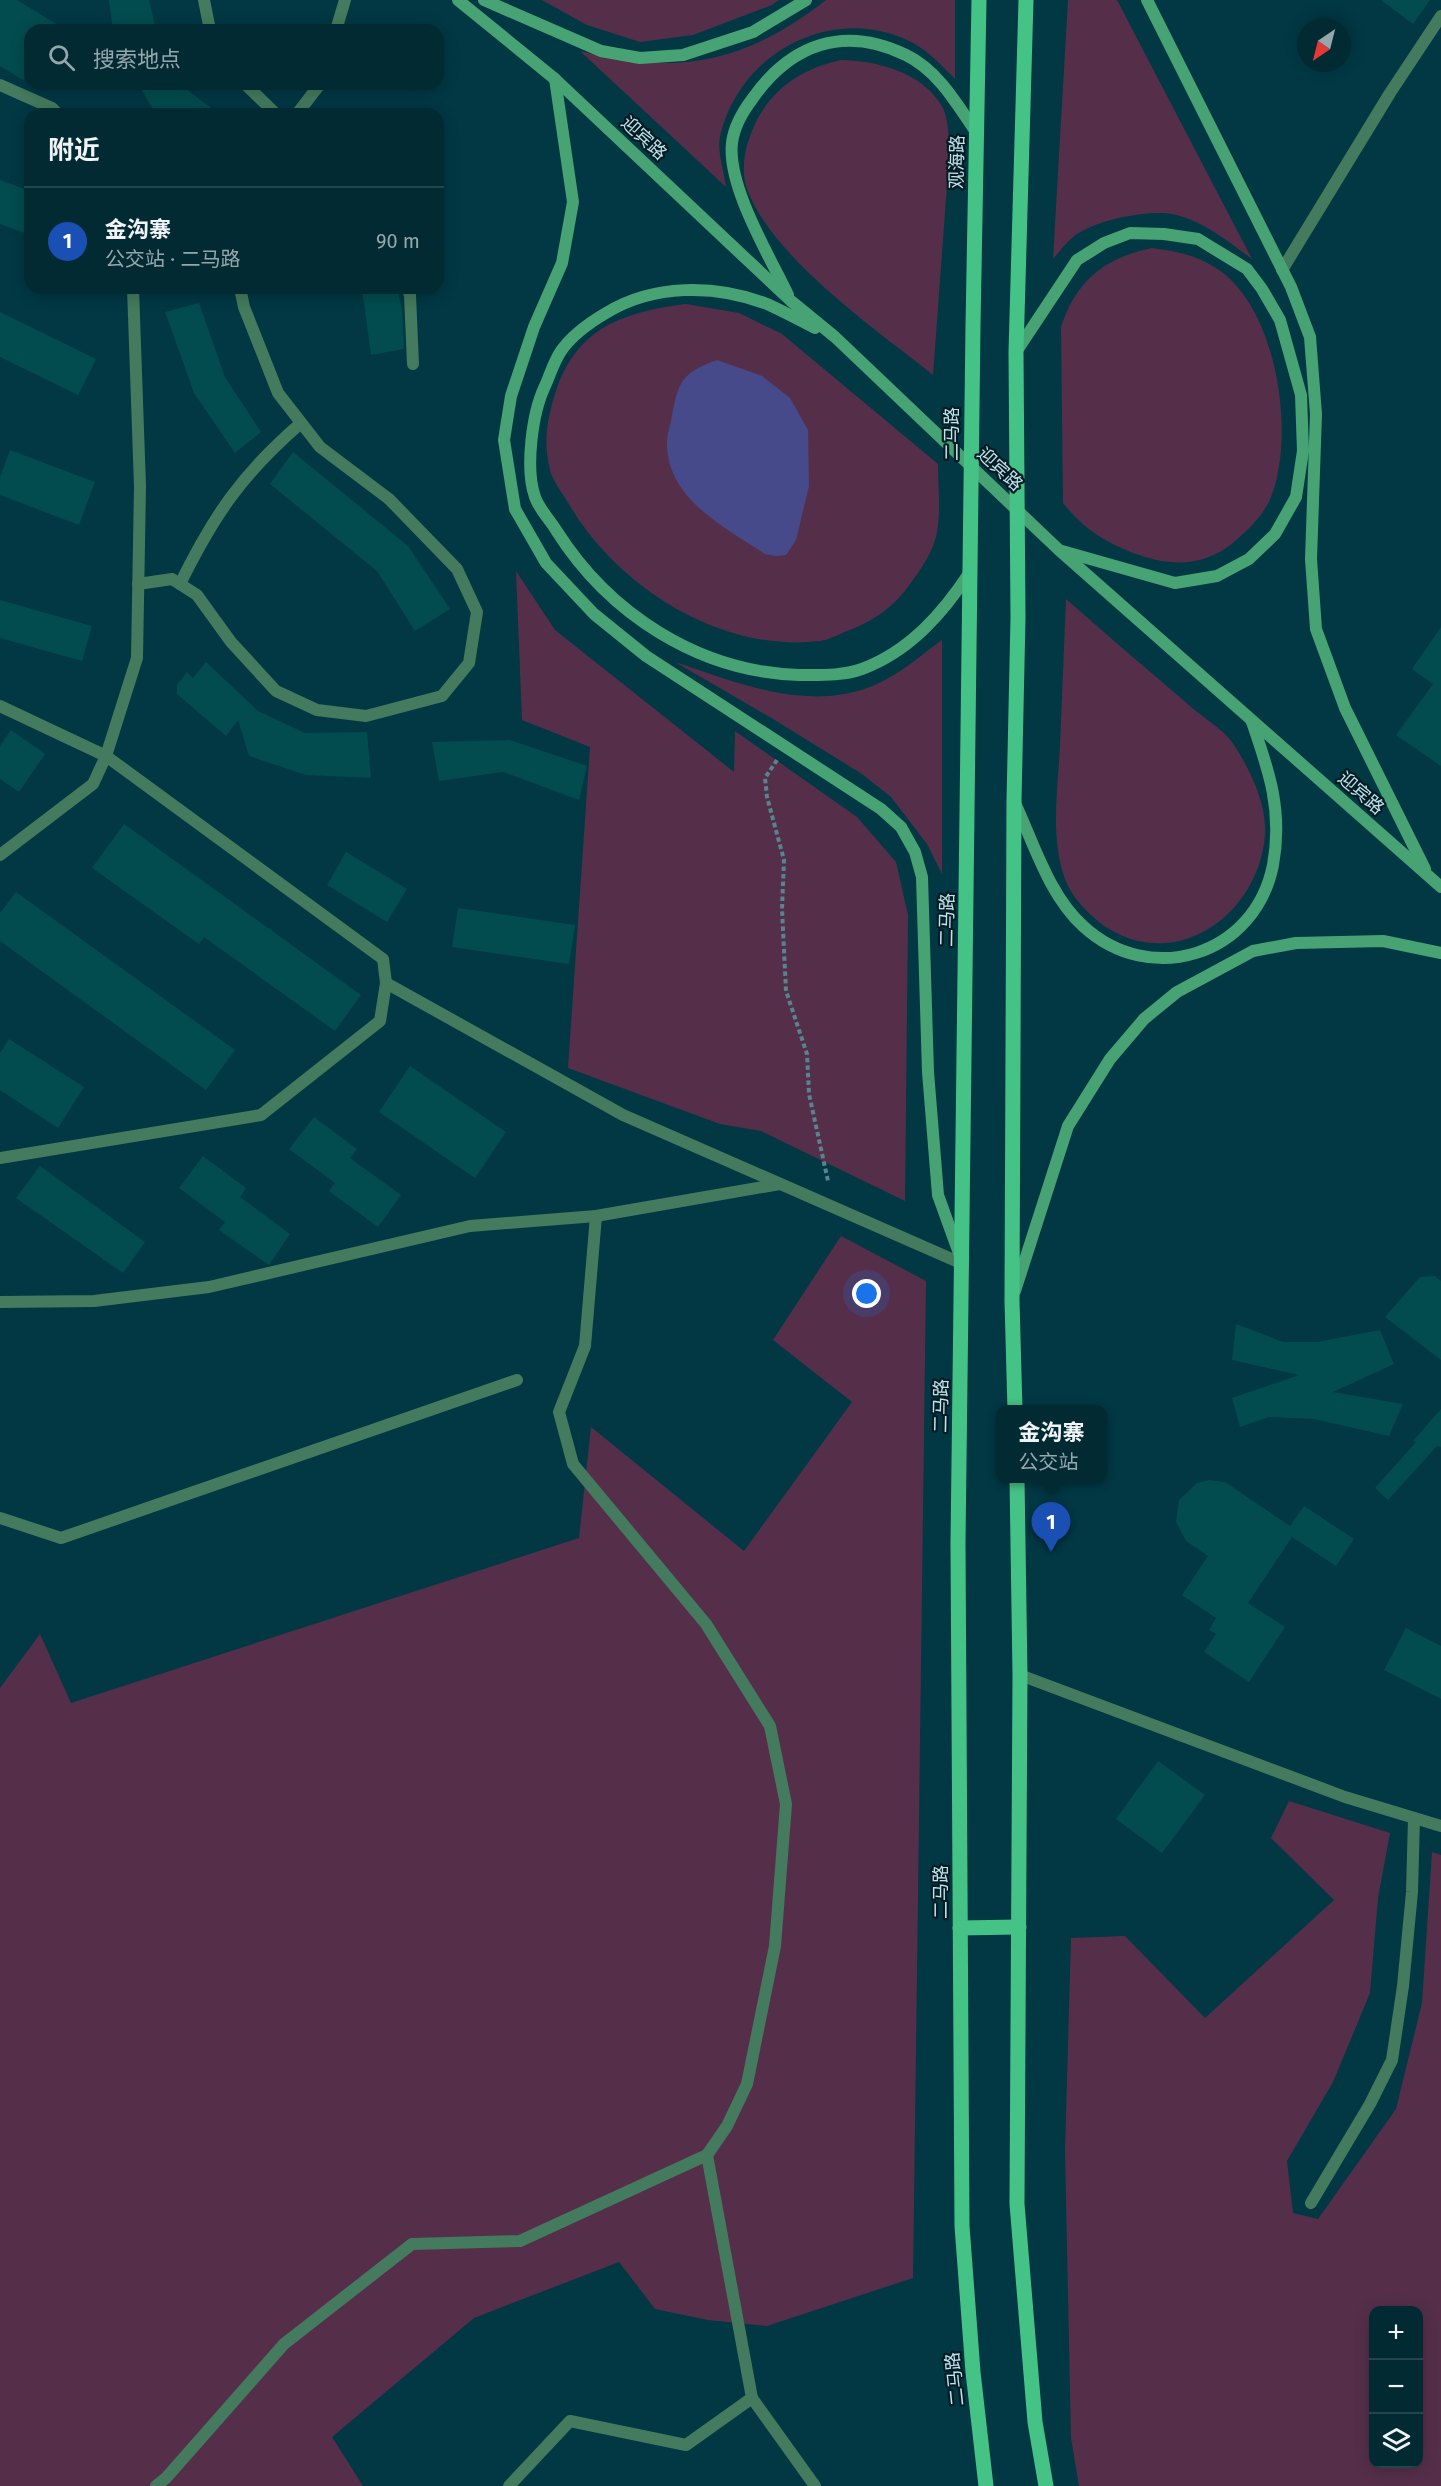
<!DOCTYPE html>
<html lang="zh">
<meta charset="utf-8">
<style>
:root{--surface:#012a33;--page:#0f363f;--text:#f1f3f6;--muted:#96a7ac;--line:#23464e;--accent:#f39f84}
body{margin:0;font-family:"Fira Sans","Noto Sans SC",sans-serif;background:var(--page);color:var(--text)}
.controls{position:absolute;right:18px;bottom:18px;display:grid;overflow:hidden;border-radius:12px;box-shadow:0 3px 15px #0003}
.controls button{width:54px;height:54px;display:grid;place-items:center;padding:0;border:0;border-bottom:2px solid var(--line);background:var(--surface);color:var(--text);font:30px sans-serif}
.compass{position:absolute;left:1297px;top:18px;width:54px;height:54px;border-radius:50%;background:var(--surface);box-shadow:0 3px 15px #0003;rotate:215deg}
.you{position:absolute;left:867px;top:1294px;width:21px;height:21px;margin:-15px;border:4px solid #fff;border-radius:50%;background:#1a73e8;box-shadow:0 0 0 9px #1a73e833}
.badge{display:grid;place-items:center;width:39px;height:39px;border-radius:50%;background:var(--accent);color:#fff;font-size:20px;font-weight:700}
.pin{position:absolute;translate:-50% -50px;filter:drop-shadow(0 2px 3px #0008)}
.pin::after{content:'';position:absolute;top:32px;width:21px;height:18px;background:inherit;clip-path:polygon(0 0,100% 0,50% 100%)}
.popup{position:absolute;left:996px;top:1405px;width:111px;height:78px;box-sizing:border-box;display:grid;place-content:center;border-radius:12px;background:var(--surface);filter:drop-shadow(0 2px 4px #0005);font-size:20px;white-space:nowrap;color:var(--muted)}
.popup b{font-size:22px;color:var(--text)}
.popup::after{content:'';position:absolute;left:50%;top:100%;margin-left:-12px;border:12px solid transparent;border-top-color:var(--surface)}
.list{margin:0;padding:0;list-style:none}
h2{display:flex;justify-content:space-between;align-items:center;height:78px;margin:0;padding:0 24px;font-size:26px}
h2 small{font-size:20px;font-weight:400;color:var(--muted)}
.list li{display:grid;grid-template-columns:39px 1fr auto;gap:18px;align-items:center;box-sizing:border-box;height:108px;padding:0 24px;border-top:2px solid var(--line)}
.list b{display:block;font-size:22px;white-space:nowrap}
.list p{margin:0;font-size:20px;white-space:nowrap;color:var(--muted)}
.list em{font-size:20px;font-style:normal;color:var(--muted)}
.icon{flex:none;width:33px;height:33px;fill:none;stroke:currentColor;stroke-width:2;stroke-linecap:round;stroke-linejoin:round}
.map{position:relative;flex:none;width:1441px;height:2486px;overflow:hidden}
.search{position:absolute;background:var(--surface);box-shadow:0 3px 15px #0003;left:24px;top:24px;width:420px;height:66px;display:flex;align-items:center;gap:15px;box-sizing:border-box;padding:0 21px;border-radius:18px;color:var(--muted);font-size:22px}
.panel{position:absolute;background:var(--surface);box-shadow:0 3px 15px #0003;left:24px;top:108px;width:420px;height:186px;border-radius:18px}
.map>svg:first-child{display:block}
.green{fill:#552f4a;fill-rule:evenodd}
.water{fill:#464a8b}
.building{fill:#024c4f}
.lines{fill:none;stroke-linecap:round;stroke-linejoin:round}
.path{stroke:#58848f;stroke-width:4;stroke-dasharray:4.5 3;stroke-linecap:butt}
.lane{stroke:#447a5d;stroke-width:12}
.street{stroke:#447a5d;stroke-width:12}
.secondary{stroke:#47a374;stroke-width:12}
.primary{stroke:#45c286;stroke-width:15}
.labels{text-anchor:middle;stroke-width:4.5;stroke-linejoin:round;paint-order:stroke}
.street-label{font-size:18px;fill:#c3e2eb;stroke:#031d24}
</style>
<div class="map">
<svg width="1441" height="2486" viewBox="0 0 1441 2486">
<rect width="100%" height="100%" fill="#013844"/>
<g class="green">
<path d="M542,0H779L772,5L693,35L640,42L587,25Z"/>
<path d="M826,0H955V79C941,65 925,47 905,39C828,5 738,55 720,137C717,151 724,172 726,187L580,51C679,76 745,63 826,0Z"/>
<path d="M1068,0H1117L1252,259C1229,242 1206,223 1177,215C1152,208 1092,220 1072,238C1065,244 1059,252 1053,259Z"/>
<path d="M841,60C878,61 923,72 943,108C948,118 948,134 950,145L933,375C877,330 772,258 747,189C739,166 747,139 758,118C776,85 805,68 841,60Z"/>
<path d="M1152,248C1175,251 1196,255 1216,268C1277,306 1296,434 1271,497C1264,515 1248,530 1234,542C1208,564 1177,567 1145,557C1111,546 1085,531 1063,503L1061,327C1076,281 1104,258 1152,248Z"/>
<path d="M686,304L739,313L782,334L938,464C938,486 941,511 937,532C934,551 921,569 910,584C895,606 875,620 850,630C841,633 830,640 820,641C722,653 619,588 570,506C564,495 553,482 550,470C543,441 547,419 556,391C578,326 625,312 686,304Z"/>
<path d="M516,571L555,630L734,772L735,731L857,817L896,862L908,915L905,1201L761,1131L720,1124L568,1068L590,747L522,720Z"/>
<path d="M1066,599C1107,635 1149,671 1190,706C1203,718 1225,730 1234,745C1250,769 1267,805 1265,834C1259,918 1170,977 1099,922C1087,912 1074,899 1067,884C1049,841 1058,790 1060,745C1062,696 1064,648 1066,599Z"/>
<path d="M942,640V874L927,844L891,797L862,774L773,719L675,662C738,683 811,714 877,684C900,674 921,655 942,640Z"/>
<path d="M841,1236L926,1281L913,2278L767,2326L708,2320L655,2309L619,2262L474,2318L332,2437L363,2486H0V1688L40,1634L71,1703L579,1538L591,1427L744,1551L852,1402L773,1340Z"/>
<path d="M1289,1801L1390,1833L1378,1898L1370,1993L1333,2082L1287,2161L1293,2213L1318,2219L1396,2109L1422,2003L1432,1852L1441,1855V2486H1079L1071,2438L1065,2151L1071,1938L1125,1936L1205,2018L1334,1900L1271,1838ZM1374,2310H1418V2464H1374Z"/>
</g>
<path class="water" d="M717,360L762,376L790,398L808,430L809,486L796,540L786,555L775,556L765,554C725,528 666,498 667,442C667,433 671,424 672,415C679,379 683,373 717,360Z"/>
<g class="building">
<path d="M0,0H17L66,30H30V70L23,80L0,66Z"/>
<path d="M109,0H149L156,30H113Z"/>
<path d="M1381,0H1430L1413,24Z"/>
<path d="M138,84H183L186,89L219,114H156Z"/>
<path d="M0,180L30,191V235L0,224Z"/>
<path d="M362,288H397L402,309L404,349L371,355Z"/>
<path d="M199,303L225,377L261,432L235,453L194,393L165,312Z"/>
<path d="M0,312L96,359L78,395L0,357Z"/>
<path d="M10,450L95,482L79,525L0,495V477Z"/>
<path d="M293,452L408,546L450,609L415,631L377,571L270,484Z"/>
<path d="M0,600L92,626L82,661L0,638Z"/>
<path d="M1441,627V766L1396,735L1433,684L1412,669Z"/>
<path d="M206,662L258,711L305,733L367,732L371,778L306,775L249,756L238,720L226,736L177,694V685L187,672L193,678Z"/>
<path d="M11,730L45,754L19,792L0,779V746Z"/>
<path d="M510,740L587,766L579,800L503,772L439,781L432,742Z"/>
<path d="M124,824L361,995L335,1031L204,937L199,944L92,868Z"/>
<path d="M346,852L407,889L387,922L327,885Z"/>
<path d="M16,892L235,1050L206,1090L0,941V913Z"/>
<path d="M458,908L575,925L569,964L452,947Z"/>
<path d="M9,1039L84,1087L58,1128L0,1090V1053Z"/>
<path d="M410,1066L506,1132L475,1178L379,1112Z"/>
<path d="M314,1117L357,1149L350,1158L401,1195L378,1227L329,1191L335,1183L289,1149Z"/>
<path d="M203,1156L246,1188L240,1197L290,1234L269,1265L219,1230L225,1222L179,1188Z"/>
<path d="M40,1166L145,1242L123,1273L16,1198Z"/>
<path d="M1435,1276L1441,1281V1360L1385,1317L1420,1277Z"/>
<path d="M1236,1324L1283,1342H1317L1380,1330L1394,1364L1333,1392L1403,1404L1389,1436L1314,1419L1269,1417L1240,1427L1232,1398L1299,1375L1232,1360Z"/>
<path d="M1441,1409V1447L1437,1446L1388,1500L1375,1488L1416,1442L1413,1441Z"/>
<path d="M1209,1480L1225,1482L1290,1526L1304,1506L1354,1539L1336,1566L1292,1537L1248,1603L1285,1627L1249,1682L1204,1652L1216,1634L1209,1630L1216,1618L1182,1595L1208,1556L1186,1541L1176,1522L1179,1500L1197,1483Z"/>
<path d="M1406,1628L1441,1646V1699L1384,1670Z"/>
<path d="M1158,1761L1205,1795L1162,1853L1116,1819Z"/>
</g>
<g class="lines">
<path class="path" d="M777,760L765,778L767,797L784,860L782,909L786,991L807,1054L809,1094L828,1181"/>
<g class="lane">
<path d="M204,0L210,30"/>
<path d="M245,84L276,114"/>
<path d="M1282,270L1390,93L1441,16"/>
<path d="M407,288L410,295L413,364"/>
<path d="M0,1302L94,1301L209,1287L470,1226L596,1216L780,1184"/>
<path d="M0,1518L61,1538L517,1380"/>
<path d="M1020,1675L1345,1797L1441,1826"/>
<path d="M707,2155L752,2398"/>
<path d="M1311,2203L1370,2104L1392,2060L1403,1986L1412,1892L1414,1818"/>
<path d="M156,2486L166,2478L284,2344L412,2244L520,2241L707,2155L727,2126L747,2084L775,1946L786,1804L770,1726L706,1624L573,1464L559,1412L585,1346L596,1216"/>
</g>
<g class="street">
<path d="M336,30L345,0"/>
<path d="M0,85L52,108L58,114"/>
<path d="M297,114L320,84"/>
<path d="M138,584L172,579L197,595L231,642L276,691L317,710L366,716L442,696L469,663L477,612L457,569L389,499L320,447L278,393L244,307L240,288"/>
<path d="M180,584C214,515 242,474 301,423"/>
<path d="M0,706L106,756L383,959L386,983L380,1021L261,1115L0,1158"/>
<path d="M0,855L93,784L106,756L137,658L140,486L133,288"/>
<path d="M386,983L623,1115L963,1264"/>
<path d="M509,2486L570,2421L686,2445L752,2398L815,2486"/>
</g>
<g class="secondary">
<path d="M458,0L555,79L791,301L835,337L1059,550L1441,887"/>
<path d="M484,0L601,51L640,58L683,55L753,32L806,0"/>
<path d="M1147,0L1291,287L1310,337L1316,414L1311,559L1316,629L1345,708L1425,869"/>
<path d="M555,79L573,202L562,263L534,327L511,396L504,440L515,509L546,563L594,614L646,656L881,809L901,827L915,852L922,877L928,1072L938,1195L960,1256"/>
<path d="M788,295C769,255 727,186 732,143C734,126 743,111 753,98C791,44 844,25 906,55C939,71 958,106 978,135"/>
<path d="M815,328C799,320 783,311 767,304C715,284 653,284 606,313C589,323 572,335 561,351C554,361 550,375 545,386C532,413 525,469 535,497C539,509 550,520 556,530C609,614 699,672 799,675C821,675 842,676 862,669C910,651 943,613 970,572"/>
<path d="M1016,352L1077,260L1104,243L1130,233L1164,234L1198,239L1247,269L1262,289L1280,320L1301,395L1303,451L1296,497L1275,534L1249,559L1217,576L1175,583L1062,551"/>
<path d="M1015,803C1034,844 1049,895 1083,926C1150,988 1255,956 1273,865C1283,811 1269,771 1252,722"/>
<path d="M1015,1291L1068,1126L1110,1059L1144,1019L1177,992L1253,951L1296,943L1383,941L1441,953"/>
</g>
<g class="primary">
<path d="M979,0L973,325L958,1543L962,2226L973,2372L986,2486"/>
<path d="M1015,1410L1012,1301L1014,801L1018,618L1016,352L1026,0"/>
<path d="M1017,1478L1020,1675L1017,2204L1035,2422L1046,2486"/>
<path d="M960,1928L1019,1927"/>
</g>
</g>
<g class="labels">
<g class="street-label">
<text transform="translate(644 138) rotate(43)" y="6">迎宾路</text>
<text transform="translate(957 162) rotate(-89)" y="6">观海路</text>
<text transform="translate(952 434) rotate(-90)" y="6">二马路</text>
<text transform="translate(1000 469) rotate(43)" y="6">迎宾路</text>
<text transform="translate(1361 793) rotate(41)" y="6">迎宾路</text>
<text transform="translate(947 920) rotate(-89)" y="6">二马路</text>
<text transform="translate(941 1406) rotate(-89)" y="6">二马路</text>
<text transform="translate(941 1892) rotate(-90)" y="6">二马路</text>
<text transform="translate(955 2379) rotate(-96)" y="6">二马路</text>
</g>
</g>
</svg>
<div class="controls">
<button>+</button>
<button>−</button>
<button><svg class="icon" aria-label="layers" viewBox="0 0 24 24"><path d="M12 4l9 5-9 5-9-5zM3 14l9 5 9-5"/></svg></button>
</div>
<svg class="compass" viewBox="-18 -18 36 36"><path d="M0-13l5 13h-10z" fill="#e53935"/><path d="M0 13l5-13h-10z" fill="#96a7ac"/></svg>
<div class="you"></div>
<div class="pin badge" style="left:1051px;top:1552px;background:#1a4fb4">1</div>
<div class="popup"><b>金沟寨</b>公交站</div>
<div class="search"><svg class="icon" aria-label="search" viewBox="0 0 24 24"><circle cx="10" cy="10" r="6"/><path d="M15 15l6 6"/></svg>搜索地点</div>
<section class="panel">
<h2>附近<small></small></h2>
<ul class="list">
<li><span class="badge" style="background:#1a4fb4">1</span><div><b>金沟寨</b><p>公交站 · 二马路</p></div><em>90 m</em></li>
</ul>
</section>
</div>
